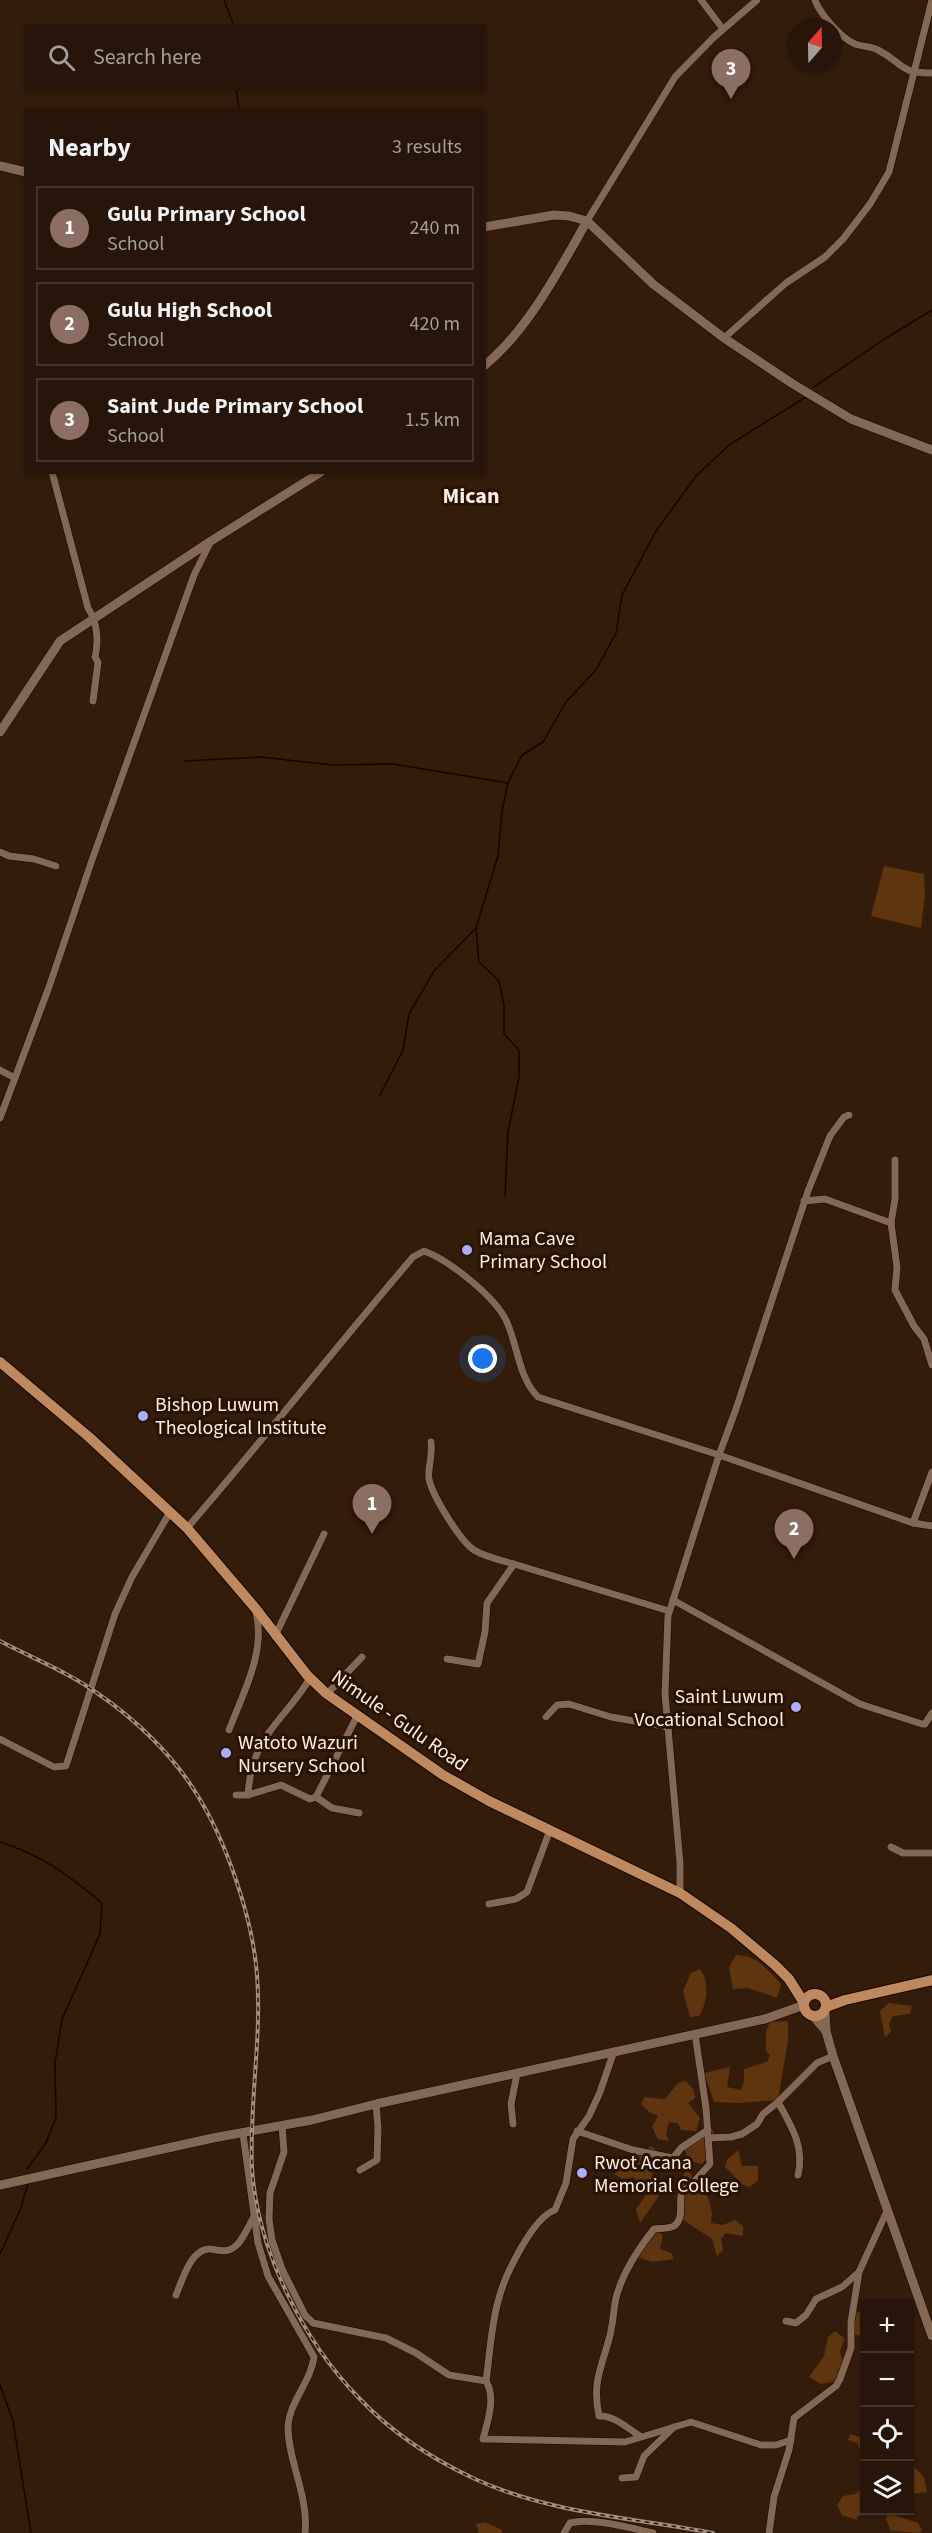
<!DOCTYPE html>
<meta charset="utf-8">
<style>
:root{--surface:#261508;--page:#2e1e12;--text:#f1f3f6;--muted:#a49f9c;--line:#423429;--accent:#adaefb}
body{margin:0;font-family:"Source Sans 3",sans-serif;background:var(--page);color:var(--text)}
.controls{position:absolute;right:18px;bottom:18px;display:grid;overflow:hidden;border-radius:0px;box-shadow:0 2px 4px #0004}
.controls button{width:54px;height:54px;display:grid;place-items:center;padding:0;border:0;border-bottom:2px solid var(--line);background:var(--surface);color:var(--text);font:30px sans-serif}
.compass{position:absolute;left:788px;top:18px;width:54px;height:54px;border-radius:50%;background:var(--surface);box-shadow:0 2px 4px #0004;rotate:20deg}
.you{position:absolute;left:483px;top:1359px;width:21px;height:21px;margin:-15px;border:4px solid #fff;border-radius:50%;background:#1a73e8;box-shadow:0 0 0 9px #1a73e833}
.badge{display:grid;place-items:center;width:39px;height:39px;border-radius:50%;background:var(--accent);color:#fff;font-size:20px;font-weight:700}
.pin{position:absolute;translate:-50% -50px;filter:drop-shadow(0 2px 3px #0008)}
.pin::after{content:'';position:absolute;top:32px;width:21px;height:18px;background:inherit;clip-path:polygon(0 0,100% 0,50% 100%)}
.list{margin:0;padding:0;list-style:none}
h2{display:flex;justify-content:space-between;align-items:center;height:78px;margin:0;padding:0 24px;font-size:26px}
h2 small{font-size:20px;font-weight:400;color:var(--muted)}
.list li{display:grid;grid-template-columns:39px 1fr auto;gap:18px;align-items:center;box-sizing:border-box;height:84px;margin:0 12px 12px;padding:0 12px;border:2px solid var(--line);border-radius:0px}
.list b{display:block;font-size:22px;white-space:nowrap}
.list p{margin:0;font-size:20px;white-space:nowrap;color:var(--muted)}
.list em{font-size:20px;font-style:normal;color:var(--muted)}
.icon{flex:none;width:33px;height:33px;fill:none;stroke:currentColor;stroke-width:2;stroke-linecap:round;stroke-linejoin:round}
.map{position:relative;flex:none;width:932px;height:2533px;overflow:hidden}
.search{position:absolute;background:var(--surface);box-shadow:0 2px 4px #0004;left:24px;top:24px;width:462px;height:66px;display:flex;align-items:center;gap:15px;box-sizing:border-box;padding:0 21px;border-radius:0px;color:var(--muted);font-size:22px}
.panel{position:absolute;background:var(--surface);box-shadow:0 2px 4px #0004;left:24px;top:108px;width:462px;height:366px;border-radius:0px}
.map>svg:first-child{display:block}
.green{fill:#5f3510}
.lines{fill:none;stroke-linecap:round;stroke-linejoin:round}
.stream{stroke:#170300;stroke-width:1.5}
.street-casing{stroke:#1a0600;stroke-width:8}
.secondary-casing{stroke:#1a0600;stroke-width:10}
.primary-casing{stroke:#1a0600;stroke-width:12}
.street{stroke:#836854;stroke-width:7}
.secondary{stroke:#836854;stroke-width:9}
.primary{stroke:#bf895f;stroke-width:10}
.rail-casing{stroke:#a18e80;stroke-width:4}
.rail{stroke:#281302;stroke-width:1.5;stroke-dasharray:4.5;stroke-linecap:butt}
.poi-dot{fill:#adaefb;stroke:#281302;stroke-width:2}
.labels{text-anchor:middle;stroke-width:6;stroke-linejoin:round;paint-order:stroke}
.poi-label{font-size:20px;fill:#fdede2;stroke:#281302;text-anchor:start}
.street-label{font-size:20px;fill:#fdede2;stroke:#281302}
.quarter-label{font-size:22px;font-weight:bold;fill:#fdede2;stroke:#281302}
</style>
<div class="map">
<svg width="932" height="2533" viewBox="0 0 932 2533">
<rect width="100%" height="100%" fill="#331c0a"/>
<g class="green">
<path d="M884,866L924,874L925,895L921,928L871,916Z"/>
<path d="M736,1955C757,1955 768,1970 781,1984L777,1998L748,1988L733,1989L729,1967Z"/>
<path d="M700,1969C710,1981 707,2004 699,2016L690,2017L683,1991L691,1973Z"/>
<path d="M889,2003L912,2006L910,2014L893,2016L889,2024L891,2031L885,2038L880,2011Z"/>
<path d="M788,2021V2041L778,2100L739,2103L714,2102L704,2073L730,2067L727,2087L741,2090L744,2081V2069L767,2062L770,2055L766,2051V2031L770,2022Z"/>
<path d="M686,2081L694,2090L695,2098L688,2103L700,2118L696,2131L681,2130L678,2123L669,2122L666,2134L669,2141L658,2139L652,2127L658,2116L649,2112L641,2104L644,2097L665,2099L678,2083Z"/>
<path d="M713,2130L715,2137L707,2144L708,2158L702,2164L689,2161L683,2145L700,2135Z"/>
<path d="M651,2146L660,2154C649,2174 651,2177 659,2196L640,2223L636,2209L646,2195L634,2177L622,2179L614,2174C626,2163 639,2157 651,2146Z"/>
<path d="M738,2150L742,2166H758V2180L750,2187L743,2185L725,2167L727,2160Z"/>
<path d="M687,2170L692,2175L691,2186L708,2197L712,2213L711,2223L723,2225L735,2220L743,2226V2236L726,2233L721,2239L723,2250L717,2256L712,2239L676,2215L681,2196L677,2184Z"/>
<path d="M657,2231L663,2235L660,2249L671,2253L674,2259L652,2262L638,2257L649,2238Z"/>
<path d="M855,2311L864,2313V2337L854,2334Z"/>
<path d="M835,2331L845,2339L840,2351L843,2363L835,2381L821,2384L809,2377L824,2356L828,2337Z"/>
<path d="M851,2434L864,2439V2452L861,2453L857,2443L848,2440Z"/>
<path d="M910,2463L924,2477L927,2492L910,2494V2487L912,2486L910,2483Z"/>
<path d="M862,2488L864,2490V2510L870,2511L857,2517V2520L842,2515L837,2505L843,2496L855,2494Z"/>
<path d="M889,2511H893L894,2515L918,2523L922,2530L919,2533L891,2531L886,2519Z"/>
<path d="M485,2522L502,2530V2533H479L476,2524Z"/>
</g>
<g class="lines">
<g class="stream">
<path d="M224,0L234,26"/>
<path d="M236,88L239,110"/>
<path d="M814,387L883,340L932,310"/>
<path d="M184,761L260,757L333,765L393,764L508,783"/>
<path d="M380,1095L403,1050L409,1014L434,971L476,928"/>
<path d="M505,1196L508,1132L519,1077V1050L504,1034V1005L499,981L479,962L476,928L498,856L502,811L508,783L522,755L543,742L566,702L596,670L616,633L622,595L656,531L696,476L729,445L806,397"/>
<path d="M0,1842C43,1856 67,1874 102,1903L100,1934L62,2019L55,2063L56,2117L46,2143L27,2169"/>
<path d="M0,2254L20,2210L28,2184"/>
<path d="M0,2385L13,2421L31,2533"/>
</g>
<g class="street-casing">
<g id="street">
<path d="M701,0L723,29"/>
<path d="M815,0C820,14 841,38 855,44C863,47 871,46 878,50C904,63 897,73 932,73"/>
<path d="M587,221L675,77L713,38L757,0"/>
<path d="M724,338L786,283L825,257L843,239L870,204L889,172L932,0"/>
<path d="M52,472L88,608C97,621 99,641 95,657L98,662L93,701"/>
<path d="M0,852L9,856L34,859L56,866"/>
<path d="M0,1070L15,1078"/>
<path d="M0,1118L49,987L92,860L194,575L210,543"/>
<path d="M895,1160V1199L891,1223L897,1267L895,1290L914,1326L924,1339L932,1365"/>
<path d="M804,1201L825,1199L891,1223"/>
<path d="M431,1442C433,1456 427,1470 429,1479C432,1495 460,1541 474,1550C485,1557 501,1560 514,1564"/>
<path d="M913,1523L932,1472"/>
<path d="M187,1528C264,1439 336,1347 413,1257L424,1251C449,1260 494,1296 506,1320C518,1345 518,1377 538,1397L719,1455L913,1523L932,1526"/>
<path d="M673,1600L860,1704L922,1724H925L932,1713"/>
<path d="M275,1636L324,1534"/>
<path d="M447,1659L478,1664L485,1632L487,1603L514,1564L669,1611"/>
<path d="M327,1694L362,1657"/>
<path d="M546,1717L557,1705L569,1704L611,1717L669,1727"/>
<path d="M229,1730C243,1693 266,1652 256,1612"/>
<path d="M0,1739L54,1767L66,1766L115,1614L132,1577L170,1512"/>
<path d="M236,1795H248L281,1785L310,1799L316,1797L357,1716"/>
<path d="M248,1795C249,1780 251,1767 257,1754C269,1725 295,1705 310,1678"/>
<path d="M316,1797L332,1808L359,1813"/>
<path d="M891,1847L903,1853H932"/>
<path d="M680,1893V1863L665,1694L668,1616L719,1455L736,1409L808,1191L830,1136L844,1117L849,1115"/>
<path d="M489,1904L516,1899L527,1892L550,1830"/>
<path d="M513,2124L511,2104L517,2074"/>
<path d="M282,2126L284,2152L270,2193L269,2219L272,2240L282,2269L305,2315L313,2323L386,2338L416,2353L449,2375L486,2381C496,2398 488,2420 483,2439L625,2442L691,2422L761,2445H776L791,2440"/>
<path d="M577,2131L633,2150L673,2158L681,2148L708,2130"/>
<path d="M243,2134L258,2243L268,2276L314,2357C311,2382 289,2402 288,2427C288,2461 309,2497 305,2533"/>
<path d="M709,2138L731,2137L742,2134L757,2124L763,2114L778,2102"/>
<path d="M360,2170L377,2160L378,2128L376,2104"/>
<path d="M798,2175C805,2147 791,2125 778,2102L817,2063L833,2056"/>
<path d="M176,2295C182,2281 191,2248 210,2249C218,2250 226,2253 233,2248C242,2243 248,2226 254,2217"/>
<path d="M786,2321L796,2323L806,2315L816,2299L842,2287L859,2272L887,2211"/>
<path d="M486,2381C490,2353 491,2324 499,2298C505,2275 533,2217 555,2210L566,2183L573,2139L589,2116L600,2092L614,2051"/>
<path d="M640,2436C627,2428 614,2415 599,2416C592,2383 601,2369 609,2339C613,2326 613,2312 616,2298C622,2274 639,2248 654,2229C660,2228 669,2229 674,2226C685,2219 678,2202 682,2191L689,2187L710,2164L706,2108L695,2034"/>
<path d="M622,2478L636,2477L644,2456L674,2427"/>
<path d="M564,2533L570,2523C592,2517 631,2528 653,2533"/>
<path d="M769,2533L774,2497L789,2450L794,2418L836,2386L840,2379L851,2348V2322L859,2272"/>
</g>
</g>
<g class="secondary-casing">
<g id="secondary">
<path d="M0,166L26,172"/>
<path d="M484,227L554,215L569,216L587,221L653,284L724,338L793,384L851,419L932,450"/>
<path d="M484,366C528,330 559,270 587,221"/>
<path d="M0,732L60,641L211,541L321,472"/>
<path d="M825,2012L826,2031L833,2056L932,2336"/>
<path d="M814,2017L826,2031"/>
<path d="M0,2185L213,2138L312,2120L376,2104L765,2019L804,2005"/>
</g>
</g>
<g class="primary-casing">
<g id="primary">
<path d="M0,1362L89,1437L187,1528L256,1609L307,1675L327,1694L443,1775L489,1801L680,1893L731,1928L775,1965L789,1979L804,2003"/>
<circle cx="815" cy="2005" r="11"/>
<path d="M826,2007L845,2000L932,1980"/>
</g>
</g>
<use href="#street" class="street"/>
<use href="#secondary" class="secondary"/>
<use href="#primary" class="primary"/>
<g class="rail-casing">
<path id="rail" d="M0,1641C32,1658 68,1672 97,1693C134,1718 172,1754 196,1793C226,1840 253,1919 257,1975C262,2039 249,2104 252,2168C257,2249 303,2341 359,2398C391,2432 432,2459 475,2479C548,2513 634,2518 713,2533"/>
</g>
<use href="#rail" class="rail"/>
</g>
<g class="poi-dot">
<circle cx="467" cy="1250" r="6"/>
<circle cx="143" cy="1416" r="6"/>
<circle cx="796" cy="1707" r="6"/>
<circle cx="226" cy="1753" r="6"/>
<circle cx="582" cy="2173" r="6"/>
</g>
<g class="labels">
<g class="poi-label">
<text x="479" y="1245">Mama Cave<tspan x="479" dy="23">Primary School</tspan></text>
<text x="155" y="1411">Bishop Luwum<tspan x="155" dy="23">Theological Institute</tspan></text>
<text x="784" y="1703" text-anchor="end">Saint Luwum<tspan x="784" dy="23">Vocational School</tspan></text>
<text x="238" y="1749">Watoto Wazuri<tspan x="238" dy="23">Nursery School</tspan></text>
<text x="594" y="2169">Rwot Acana<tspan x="594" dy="23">Memorial College</tspan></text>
</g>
<g class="street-label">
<text transform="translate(400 1720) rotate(35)" y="7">Nimule - Gulu Road</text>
</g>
<g class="quarter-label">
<text x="471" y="503">Mican</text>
</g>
</g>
</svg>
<div class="controls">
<button>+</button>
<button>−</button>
<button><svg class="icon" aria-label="locate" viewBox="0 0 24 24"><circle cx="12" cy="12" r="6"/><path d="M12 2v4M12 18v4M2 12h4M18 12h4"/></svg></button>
<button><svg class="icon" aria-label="layers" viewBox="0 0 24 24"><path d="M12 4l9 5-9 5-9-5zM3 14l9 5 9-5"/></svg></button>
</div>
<svg class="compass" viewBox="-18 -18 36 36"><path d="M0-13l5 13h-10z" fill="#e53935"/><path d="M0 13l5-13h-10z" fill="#a49f9c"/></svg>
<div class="you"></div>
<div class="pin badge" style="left:372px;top:1534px;background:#8d6e63">1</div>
<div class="pin badge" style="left:794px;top:1559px;background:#8d6e63">2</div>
<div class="pin badge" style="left:731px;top:99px;background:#8d6e63">3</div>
<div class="search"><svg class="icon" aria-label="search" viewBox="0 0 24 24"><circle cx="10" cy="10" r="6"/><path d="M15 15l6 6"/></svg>Search here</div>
<section class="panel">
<h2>Nearby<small>3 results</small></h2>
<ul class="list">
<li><span class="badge" style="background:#8d6e63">1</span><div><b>Gulu Primary School</b><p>School</p></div><em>240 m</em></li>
<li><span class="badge" style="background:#8d6e63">2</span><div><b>Gulu High School</b><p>School</p></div><em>420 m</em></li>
<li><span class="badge" style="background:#8d6e63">3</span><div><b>Saint Jude Primary School</b><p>School</p></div><em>1.5 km</em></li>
</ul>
</section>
</div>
